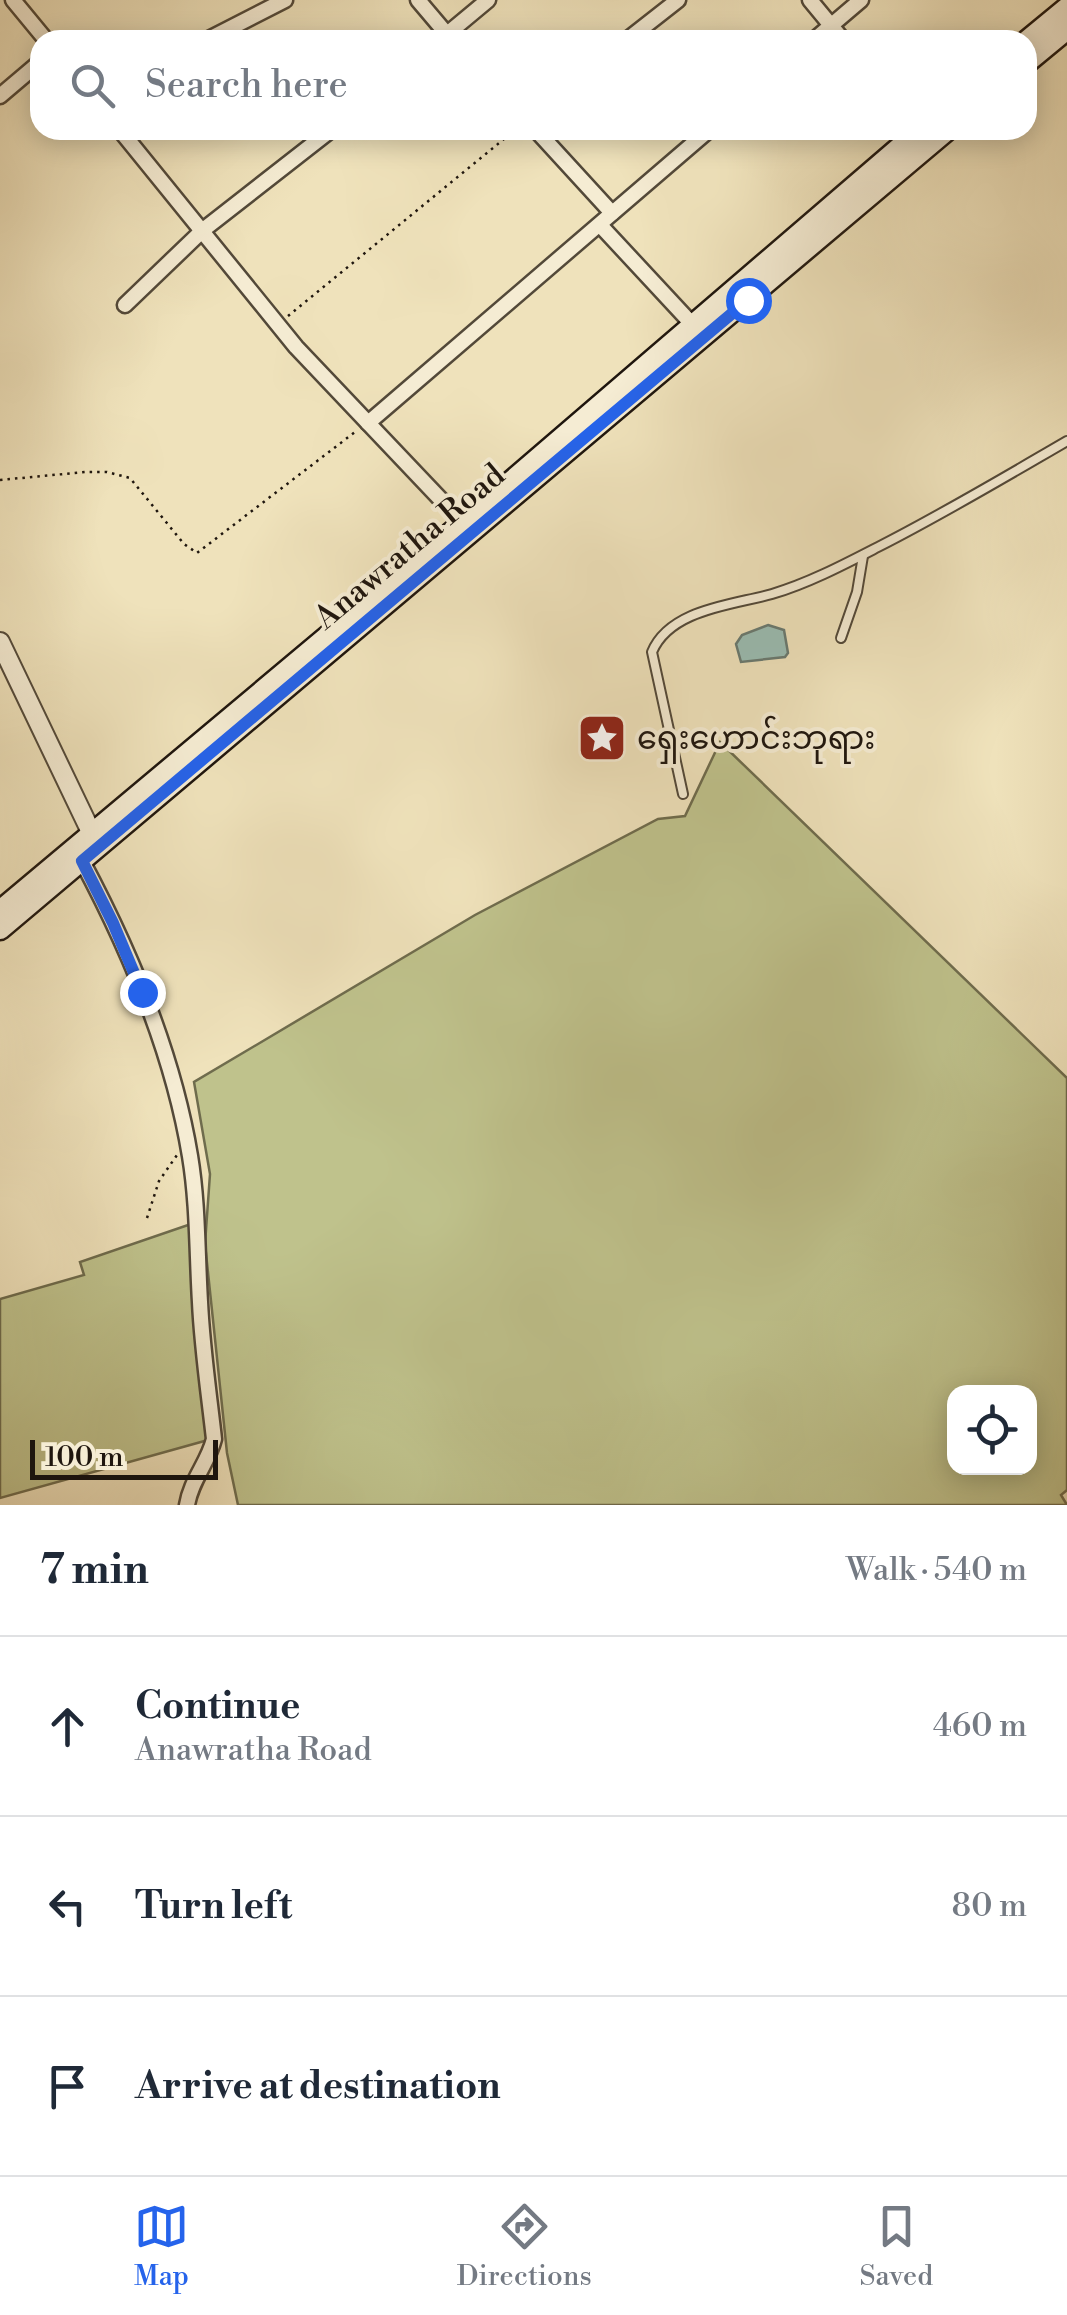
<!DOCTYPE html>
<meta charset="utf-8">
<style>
:root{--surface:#fff;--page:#f2f2f3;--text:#1f2937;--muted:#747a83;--line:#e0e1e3;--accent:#2563eb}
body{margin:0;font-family:"Libre Bodoni","Noto Sans Myanmar",serif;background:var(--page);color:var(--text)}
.controls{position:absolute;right:30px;bottom:30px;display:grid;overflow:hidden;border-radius:20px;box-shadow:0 5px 25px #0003}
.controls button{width:90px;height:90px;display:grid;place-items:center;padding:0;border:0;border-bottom:2px solid var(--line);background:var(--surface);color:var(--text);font:50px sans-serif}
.scale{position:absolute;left:30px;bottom:25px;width:188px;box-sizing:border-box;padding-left:10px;border:5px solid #1f160e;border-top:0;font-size:28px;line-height:35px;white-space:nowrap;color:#1f160e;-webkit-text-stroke:8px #f5ecd3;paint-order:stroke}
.stop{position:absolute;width:30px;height:30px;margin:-22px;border:8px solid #2563eb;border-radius:50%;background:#fff}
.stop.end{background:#2563eb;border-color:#fff;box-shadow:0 2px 10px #0008}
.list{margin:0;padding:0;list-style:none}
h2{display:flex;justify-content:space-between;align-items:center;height:130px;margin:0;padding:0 40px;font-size:42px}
h2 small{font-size:32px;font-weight:400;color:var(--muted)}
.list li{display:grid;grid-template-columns:65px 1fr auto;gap:30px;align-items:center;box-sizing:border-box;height:180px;padding:0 40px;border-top:2px solid var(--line)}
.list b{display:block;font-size:38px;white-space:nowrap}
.list p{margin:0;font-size:32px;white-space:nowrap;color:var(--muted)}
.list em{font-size:32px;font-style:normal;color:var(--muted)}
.icon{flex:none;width:55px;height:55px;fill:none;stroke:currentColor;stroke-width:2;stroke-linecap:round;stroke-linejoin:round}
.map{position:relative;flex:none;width:1067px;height:1505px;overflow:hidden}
.search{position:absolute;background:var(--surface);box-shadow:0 5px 25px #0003;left:30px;right:30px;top:30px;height:110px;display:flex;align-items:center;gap:25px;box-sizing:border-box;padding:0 35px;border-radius:30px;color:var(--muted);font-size:38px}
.sheet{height:670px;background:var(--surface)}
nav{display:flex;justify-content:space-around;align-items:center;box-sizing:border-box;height:140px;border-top:2px solid var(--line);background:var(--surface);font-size:28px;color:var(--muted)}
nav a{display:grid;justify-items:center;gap:5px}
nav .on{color:var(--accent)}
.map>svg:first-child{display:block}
.green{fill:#bfc28c;stroke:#6f6c4d;stroke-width:2.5;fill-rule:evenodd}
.water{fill:#9abdb3;stroke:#697a71;stroke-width:2.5}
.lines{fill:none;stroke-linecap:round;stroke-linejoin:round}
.service-casing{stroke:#534939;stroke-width:12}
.minor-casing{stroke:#534939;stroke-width:19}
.tertiary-casing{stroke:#534939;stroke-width:22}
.secondary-casing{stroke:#1f160e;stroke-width:25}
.path{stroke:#1f160e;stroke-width:2.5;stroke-dasharray:2.5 5;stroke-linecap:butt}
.service{stroke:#f5ecd3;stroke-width:8}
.minor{stroke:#f5ecd3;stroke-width:14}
.tertiary{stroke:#f5ecd3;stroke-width:18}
.secondary{stroke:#f5ecd3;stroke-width:20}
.route{stroke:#2563eb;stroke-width:12}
.labels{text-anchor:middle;stroke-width:8;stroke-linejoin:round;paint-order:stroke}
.street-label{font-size:32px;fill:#1f160e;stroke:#f5ecd3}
.poi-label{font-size:32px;fill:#1f160e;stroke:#f5ecd3;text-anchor:start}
</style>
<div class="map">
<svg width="1067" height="1505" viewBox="0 0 1067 1505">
<rect width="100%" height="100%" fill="#efe2bb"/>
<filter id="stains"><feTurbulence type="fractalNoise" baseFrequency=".002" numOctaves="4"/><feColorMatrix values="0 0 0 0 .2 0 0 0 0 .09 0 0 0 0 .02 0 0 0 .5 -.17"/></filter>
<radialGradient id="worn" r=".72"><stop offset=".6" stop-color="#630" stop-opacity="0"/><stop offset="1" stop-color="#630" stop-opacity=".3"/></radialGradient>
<g class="green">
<path d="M720,742L1067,1078V1490L1061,1495L1067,1505H238L227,1453L205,1244L210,1174L194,1082L475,915L658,819L685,816ZM954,1392H1030V1468H954Z"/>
<path d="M191,1224L208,1440L0,1498V1299L84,1275L80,1262Z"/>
</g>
<path class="water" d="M768,625L784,630L788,653L785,657L741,662L736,644L742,635Z"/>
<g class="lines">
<g class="service-casing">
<g id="service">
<path d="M841,638L857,592L863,556"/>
<path d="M683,794L652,652C670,609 733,605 772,594C809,583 845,564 878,547C943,514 1005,477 1067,441"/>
</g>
</g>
<g class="minor-casing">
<g id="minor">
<path d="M13,0L46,40"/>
<path d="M418,0L451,39"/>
<path d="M810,0L843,40"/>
<path d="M207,40L285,0"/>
<path d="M440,40L488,0"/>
<path d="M627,40L678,0"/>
<path d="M814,40L861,0"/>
<path d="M0,96L40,62"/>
<path d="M120,130L296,347L463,523"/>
<path d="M536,130L612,213"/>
<path d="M600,225L692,324"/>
<path d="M125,305L203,230L331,130"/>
<path d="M368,423L709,130"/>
<path d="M82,861C131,953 173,1053 190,1156C198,1204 197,1253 200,1302C202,1347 209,1394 214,1439C208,1463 191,1480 187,1505"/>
</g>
</g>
<g class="tertiary-casing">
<path id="tertiary" d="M0,642L92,834"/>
</g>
<g class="secondary-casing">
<g id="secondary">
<path d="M1027,41L1067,8"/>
<path d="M1027,62L1067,29"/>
<path d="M0,911L463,523L920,130"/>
<path d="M0,929L947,130"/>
</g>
</g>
<g class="path">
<path d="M288,316L515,130"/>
<path d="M0,480L85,472H107L130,478L184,544L197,553L355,432"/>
<path d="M147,1218L159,1181L177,1155"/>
</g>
<use href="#service" class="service"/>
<use href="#minor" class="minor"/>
<use href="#tertiary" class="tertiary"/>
<use href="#secondary" class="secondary"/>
</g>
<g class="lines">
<path class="route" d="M142,992L113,923L82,861L748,300"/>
</g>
<defs>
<g id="sight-square" transform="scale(2.5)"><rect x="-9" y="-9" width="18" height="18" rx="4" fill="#8f2418" stroke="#f5ecd3"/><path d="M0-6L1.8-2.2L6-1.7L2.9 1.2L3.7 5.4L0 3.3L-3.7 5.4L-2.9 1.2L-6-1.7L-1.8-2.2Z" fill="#fff"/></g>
</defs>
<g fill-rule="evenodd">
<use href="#sight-square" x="602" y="738"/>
</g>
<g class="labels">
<g class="street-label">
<text transform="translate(409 546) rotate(-40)" y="11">Anawratha Road</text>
</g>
<g class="poi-label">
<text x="637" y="749">ရှေးဟောင်းဘုရား</text>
</g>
</g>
<rect width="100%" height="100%" filter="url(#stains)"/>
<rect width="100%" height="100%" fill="url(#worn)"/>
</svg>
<div class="controls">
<button><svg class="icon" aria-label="locate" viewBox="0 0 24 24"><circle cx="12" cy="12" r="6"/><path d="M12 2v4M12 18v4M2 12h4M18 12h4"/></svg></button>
</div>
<div class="scale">100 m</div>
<div class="stop" style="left:748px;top:300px"></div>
<div class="stop end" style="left:142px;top:992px"></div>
<div class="search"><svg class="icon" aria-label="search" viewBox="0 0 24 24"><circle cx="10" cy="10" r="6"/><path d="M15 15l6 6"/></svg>Search here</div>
</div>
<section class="sheet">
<h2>7 min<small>Walk · 540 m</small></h2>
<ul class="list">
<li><svg class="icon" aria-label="ahead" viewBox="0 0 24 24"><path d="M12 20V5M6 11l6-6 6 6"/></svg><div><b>Continue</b><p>Anawratha Road</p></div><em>460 m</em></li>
<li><svg class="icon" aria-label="left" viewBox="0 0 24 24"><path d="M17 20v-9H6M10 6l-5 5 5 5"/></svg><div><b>Turn left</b></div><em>80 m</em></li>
<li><svg class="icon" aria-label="arrive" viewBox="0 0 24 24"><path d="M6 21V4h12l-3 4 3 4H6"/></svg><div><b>Arrive at destination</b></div></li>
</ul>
</section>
<nav>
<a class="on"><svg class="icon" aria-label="map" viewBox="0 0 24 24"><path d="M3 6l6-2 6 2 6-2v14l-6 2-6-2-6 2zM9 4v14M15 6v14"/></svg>Map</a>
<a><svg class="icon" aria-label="directions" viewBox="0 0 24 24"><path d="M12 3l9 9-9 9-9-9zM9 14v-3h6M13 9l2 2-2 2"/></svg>Directions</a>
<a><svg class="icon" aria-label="saved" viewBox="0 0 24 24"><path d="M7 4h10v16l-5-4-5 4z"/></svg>Saved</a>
</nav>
